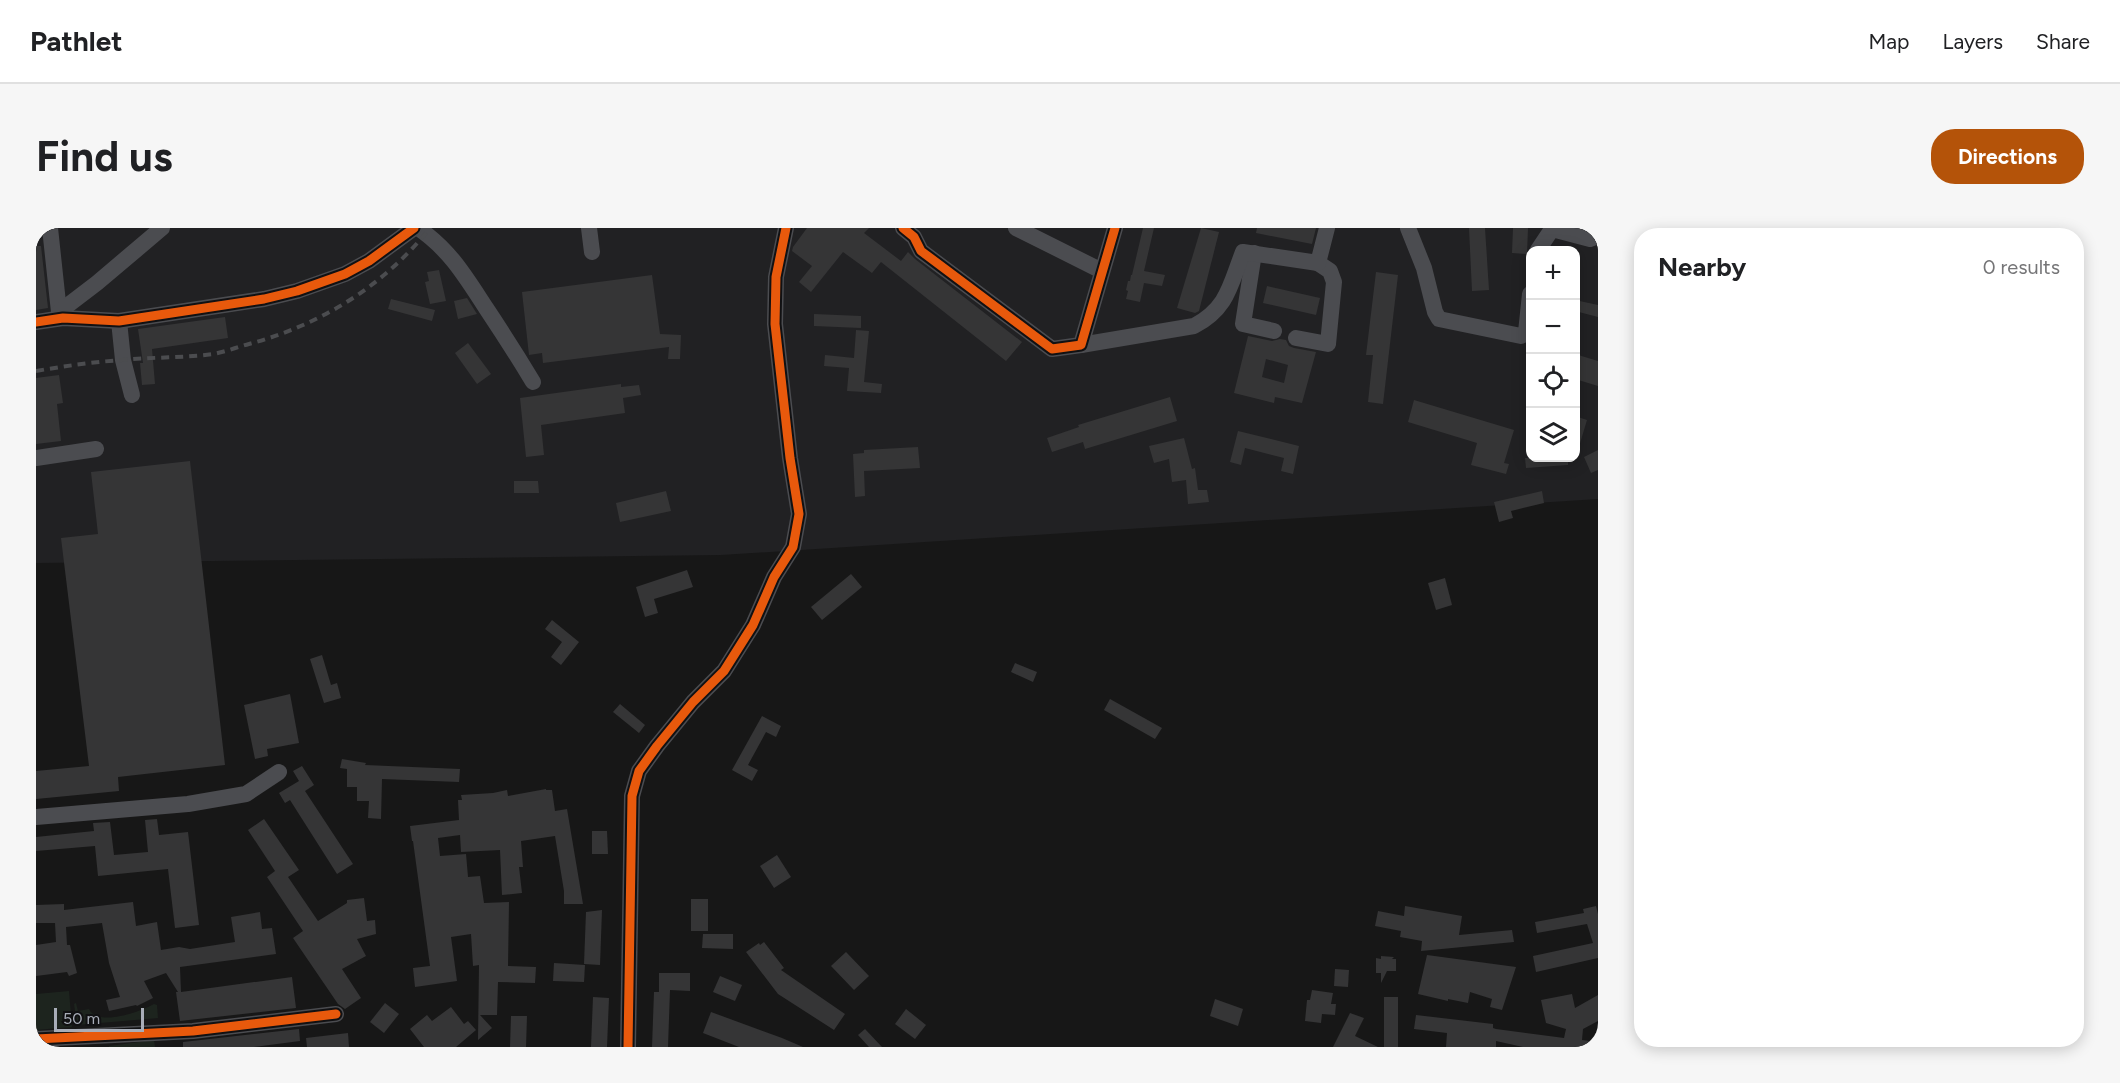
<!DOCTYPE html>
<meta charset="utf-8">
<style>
:root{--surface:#fff;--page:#f6f6f6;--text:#202124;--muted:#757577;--line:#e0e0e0;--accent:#b45309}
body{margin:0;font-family:Figtree,sans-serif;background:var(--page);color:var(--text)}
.controls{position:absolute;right:18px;top:18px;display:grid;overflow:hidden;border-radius:12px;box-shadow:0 3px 15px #0003}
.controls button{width:54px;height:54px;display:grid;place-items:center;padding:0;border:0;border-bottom:2px solid var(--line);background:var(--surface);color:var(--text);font:30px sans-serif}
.scale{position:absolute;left:18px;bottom:15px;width:90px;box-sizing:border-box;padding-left:6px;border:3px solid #a8adb8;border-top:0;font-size:16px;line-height:21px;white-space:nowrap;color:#a8adb8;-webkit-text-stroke:4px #111113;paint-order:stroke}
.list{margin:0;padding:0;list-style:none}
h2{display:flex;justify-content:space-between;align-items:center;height:78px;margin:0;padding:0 24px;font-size:26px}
h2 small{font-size:20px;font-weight:400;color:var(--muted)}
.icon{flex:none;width:33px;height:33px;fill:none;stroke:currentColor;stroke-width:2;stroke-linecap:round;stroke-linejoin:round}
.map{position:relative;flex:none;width:1562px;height:819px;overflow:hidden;border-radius:24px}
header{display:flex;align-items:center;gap:36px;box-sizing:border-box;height:84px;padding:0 30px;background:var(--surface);border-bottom:2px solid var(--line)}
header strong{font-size:28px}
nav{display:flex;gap:33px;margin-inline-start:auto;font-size:21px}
.intro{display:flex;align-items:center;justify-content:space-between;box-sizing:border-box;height:144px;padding:0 36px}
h1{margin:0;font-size:42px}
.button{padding:15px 27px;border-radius:24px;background:var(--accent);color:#fff;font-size:21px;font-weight:700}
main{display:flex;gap:36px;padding:0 36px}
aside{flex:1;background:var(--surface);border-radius:24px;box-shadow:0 3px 15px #0003}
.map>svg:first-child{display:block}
.built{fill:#212123;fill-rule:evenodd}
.green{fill:#1d241e}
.building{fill:#353536;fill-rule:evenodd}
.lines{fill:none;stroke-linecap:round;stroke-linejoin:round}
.minor{stroke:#4b4c50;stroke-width:16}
.rail{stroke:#4b4c4f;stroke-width:4;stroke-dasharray:8 6;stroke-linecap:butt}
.cycleway-casing{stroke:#111113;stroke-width:13}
.cycleway{stroke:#e8590c;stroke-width:9}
</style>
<header>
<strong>Pathlet</strong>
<nav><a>Map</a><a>Layers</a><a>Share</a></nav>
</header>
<div class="intro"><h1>Find us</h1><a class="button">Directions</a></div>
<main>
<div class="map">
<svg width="1562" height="819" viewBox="0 0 1562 819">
<rect width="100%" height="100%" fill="#171717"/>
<path class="built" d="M0,0H1562V271L685,327L0,335ZM1494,22H1540V230H1494Z"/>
<g class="green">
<path d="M33,763L36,799L0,802V766Z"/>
<path d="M40,775L42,783L53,781C62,799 104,784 118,776L121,777L122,790L41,797L38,776Z"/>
<path d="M118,812L119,819H73V818Z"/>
</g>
<g class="building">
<path d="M771,0H833L828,5L865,33L872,24L879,31L986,114L970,133L845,34L836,45L807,24L775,64L763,54L776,38L756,23L757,19Z"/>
<path d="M1107,0H1118L1108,43L1129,47L1126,58L1108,55L1104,74L1090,71L1092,63L1090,62L1092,53H1094L1095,47H1096Z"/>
<path d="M1165,0L1183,4L1163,83L1159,85L1141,80Z"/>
<path d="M1221,0H1280L1276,16L1220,5Z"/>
<path d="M1433,0H1449L1453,62L1436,63Z"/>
<path d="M1477,0H1492L1491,26L1476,25Z"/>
<path d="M0,18H5L12,80L0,82Z"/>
<path d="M403,42L410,73L394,76L389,54L393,53L391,44Z"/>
<path d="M1340,44L1362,47L1347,176L1332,174L1337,127H1330Z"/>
<path d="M616,47L624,106L645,107L644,131H632L633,119L507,135L506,125L493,127L486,64Z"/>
<path d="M1231,58L1284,70L1280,87L1227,75Z"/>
<path d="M431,70L441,86L422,91L418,73Z"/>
<path d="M355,71L399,82L396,93L352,81Z"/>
<path d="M1539,72L1562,77V89L1539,83Z"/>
<path d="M778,86L825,88V100L778,98Z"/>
<path d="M189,89L192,110L116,121L119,156L106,157L104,135H107L102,101Z"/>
<path d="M820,102L833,103L828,154L846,156L845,165L811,163L813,140L788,138L789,127L818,130Z"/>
<path d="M1212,108L1236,113L1244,111L1250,112L1253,118L1258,120L1280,124L1266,175L1239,169L1238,175L1198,165ZM1230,131L1252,137L1248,155L1226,149Z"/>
<path d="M432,115L455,146L441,156L419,125Z"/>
<path d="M1539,126L1562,133V158L1539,151Z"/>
<path d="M23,147L27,175L21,176L25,213L0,216V150Z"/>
<path d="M585,156V159L603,157L605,167L587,170L589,185L505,197L508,227L490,229L484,170Z"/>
<path d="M1134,169L1141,193L1049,221L1047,214L1016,224L1011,210L1043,199L1042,197Z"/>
<path d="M1378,172L1478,202L1468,235L1473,236L1470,246L1435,237L1441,215L1372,194Z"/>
<path d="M1539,188L1551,192L1542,222L1539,221Z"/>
<path d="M1202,203L1263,218L1257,246L1245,243L1248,230L1209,220L1205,237L1194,234Z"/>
<path d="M1148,210L1156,241L1159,240L1162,262H1171L1173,274L1152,276L1150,252L1136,254L1133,231L1118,235L1113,218Z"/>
<path d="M882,219L884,240L828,243L829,268L819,269L817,226L828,225V222Z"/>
<path d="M1562,222V242L1555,245L1548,229Z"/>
<path d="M1489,230H1532V237L1490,240Z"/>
<path d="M154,233L189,537L82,549L83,563L0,571V543L53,538L25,310L62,306L55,244Z"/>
<path d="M478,253H502L503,265H478Z"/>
<path d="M630,263L635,283L584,294L580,275Z"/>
<path d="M1506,263L1508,275L1475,283L1477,290L1463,294L1458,274Z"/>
<path d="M651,342L657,359L618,371L622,385L609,389L600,359Z"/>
<path d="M815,346L826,359L786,392L775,379Z"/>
<path d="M1409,350L1416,377L1400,382L1392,355Z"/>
<path d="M516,392L543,414L525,437L515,429L526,414L509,401Z"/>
<path d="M286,427L295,457L301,455L305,470L288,475L274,431Z"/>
<path d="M979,435L1001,444L997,454L975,444Z"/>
<path d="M254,466L263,515L231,521L232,528L219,531L208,477Z"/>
<path d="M1074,471L1126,500L1119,511L1068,482Z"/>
<path d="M584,476L609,497L603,505L577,484Z"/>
<path d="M726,488L745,498L740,509L730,504L712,537L722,542L716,553L696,542Z"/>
<path d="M306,531L330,535L329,537L424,541L423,554L346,551L345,591L332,590L333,573H321V559H311V541L304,540Z"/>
<path d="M266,538L278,557L269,563L317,636L301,646L254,572L249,575L243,565L263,553L257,543Z"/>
<path d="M510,561V562H516L519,583L531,581L547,676H528V663L519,608L485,613L487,639H483L486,665L466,667L464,622L425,624L424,607L402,610L404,628L430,626L432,649L444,648L448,675L473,674L472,738L500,739L499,755L462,754L461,787H444L456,800L442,812L443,737L437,738L435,706L415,709L421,753L379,759L377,740L394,738L377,613H376L374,598L423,592L422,572H426L425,567L457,565L471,562L472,568Z"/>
<path d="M121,591L123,607L152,604L163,697L139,700L132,641L62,648L59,618L0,623V609L58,603L57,595L74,594L78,627L112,624L109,592Z"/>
<path d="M228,591L263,642L252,649L282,693L311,675V672L328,670L331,693L339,692L340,706L321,711L330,728L306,741L325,770L309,781L302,776L257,710L267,703L231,649L239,643L212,602Z"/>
<path d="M556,603H571L572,626H556Z"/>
<path d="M741,627L755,649L738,660L724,638Z"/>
<rect x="655" y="671" width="17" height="32"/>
<path d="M97,674L100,698L121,694L125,722L143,719L154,721L199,714L195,689L224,684L226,701L236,700L240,726L144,739L145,764L256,749L260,780L144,793L140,764H142L130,745L108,753L117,770L101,778L100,777L73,783L70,772L84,769L73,735L66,695L30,699L31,717H34L41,745L33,748L31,744L0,748V717L20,714L19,695H0V677L28,676V682Z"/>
<path d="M1369,678L1426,688L1423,707L1476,702L1478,714L1385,723L1386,713L1364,709L1365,703L1339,698L1342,683L1368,688Z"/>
<path d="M1560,678L1562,686V730L1500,744L1497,728L1557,715L1551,696L1501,705L1499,694L1548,685L1547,681Z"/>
<path d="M566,682L564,737L548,736L550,684Z"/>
<path d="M667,706H697V721L666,720Z"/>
<path d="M728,714L748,740L745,742L809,786L798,802L742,766L710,724L723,715L724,717Z"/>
<path d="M810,724L833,748L818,762L795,738Z"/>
<path d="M1391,727L1480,739L1466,782L1454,779L1456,771L1434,764L1432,775L1412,771V773L1382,766Z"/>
<path d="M1345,728L1358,729L1356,731H1360V743H1351L1345,755V745H1340V730L1345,731Z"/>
<path d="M518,735L549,737L548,754L517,753Z"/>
<path d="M1299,741L1313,742L1312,759L1298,758Z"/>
<path d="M623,745H654V763L634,762L632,819H616L618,764H623Z"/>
<path d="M684,748L706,757L699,773L677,764Z"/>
<path d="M1276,762L1297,765L1295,776H1300L1299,787L1286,786L1285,795L1269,793L1271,772H1274Z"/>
<path d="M1536,766L1539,780L1562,767V793L1547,801L1546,812L1554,813V819H1487L1460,813V819H1410L1411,805L1378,801L1380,787L1457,796V800L1460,801L1528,810L1530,801L1510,795L1505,772Z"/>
<path d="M557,769L573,770L571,819H555Z"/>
<rect x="1348" y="769" width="14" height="50"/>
<path d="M1179,771L1207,781L1202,798L1174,788Z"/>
<path d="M349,775L363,786L348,805L334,794Z"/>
<path d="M415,779L428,796L432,793L440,802L420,819H388L374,801L391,787L396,793Z"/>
<path d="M870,781L890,797L879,811L859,796Z"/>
<path d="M675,784L746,810L767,819H703L667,805Z"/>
<path d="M1314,785L1328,790L1319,808L1342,819H1297Z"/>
<path d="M475,788H491L490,819H474Z"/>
<path d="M263,801L264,813L218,819H147V814Z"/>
<path d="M829,801L846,819H833L822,807Z"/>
<path d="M312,805L313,819H271L270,810Z"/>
</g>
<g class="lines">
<g class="minor">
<path d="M14,0L23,84"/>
<path d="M382,0C414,22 429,48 450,80C466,104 482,129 497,154"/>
<path d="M553,0L556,24"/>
<path d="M867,0L878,9L885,23L1016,121L1045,117L1079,0"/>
<path d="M980,0L1066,43"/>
<path d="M1372,0L1388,40L1399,84L1403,91L1485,108L1490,104L1494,66"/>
<path d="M1502,22L1516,1L1554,11L1562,8"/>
<path d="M1218,25L1207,96L1238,103"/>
<path d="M27,90L23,84L61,55L126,0"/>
<path d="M83,93L87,132L96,167"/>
<path d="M0,94L27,90L83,93L228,71L261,63L309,46L333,33L378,0"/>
<path d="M1260,110L1292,116L1298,54L1294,43L1282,35"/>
<path d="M1045,117L1158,98C1192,80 1194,57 1207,24L1282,35L1291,0"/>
<path d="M0,230L60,221"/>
<path d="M0,589L152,576L210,566L243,544"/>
<path d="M0,811L157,803L300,786"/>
<path d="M592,819L596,568L603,543L621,518L657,474L688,443L717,397L738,349L757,319L763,286L754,230L739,96L740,49L750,0"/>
</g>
<path class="rail" d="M0,143C29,138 57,134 86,132C116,129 147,130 177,126C189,124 201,119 213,116C284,97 348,58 394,0"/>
<g class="cycleway-casing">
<g id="cycleway">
<path d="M867,0L878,9L885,23L1016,121L1045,117L1079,0"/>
<path d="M0,94L27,90L83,93L228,71L261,63L309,46L333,33L378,0"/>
<path d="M0,811L157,803L300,786"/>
<path d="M592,819L596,568L603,543L621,518L657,474L688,443L717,397L738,349L757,319L763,286L754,230L739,96L740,49L750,0"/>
</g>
</g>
<use href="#cycleway" class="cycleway"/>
</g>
</svg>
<div class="controls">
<button>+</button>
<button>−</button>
<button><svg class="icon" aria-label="locate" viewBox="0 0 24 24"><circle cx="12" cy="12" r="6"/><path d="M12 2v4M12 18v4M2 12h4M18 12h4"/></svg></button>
<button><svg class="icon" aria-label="layers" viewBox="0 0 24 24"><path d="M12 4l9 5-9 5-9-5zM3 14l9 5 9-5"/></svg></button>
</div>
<div class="scale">50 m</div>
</div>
<aside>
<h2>Nearby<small>0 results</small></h2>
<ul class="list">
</ul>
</aside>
</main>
